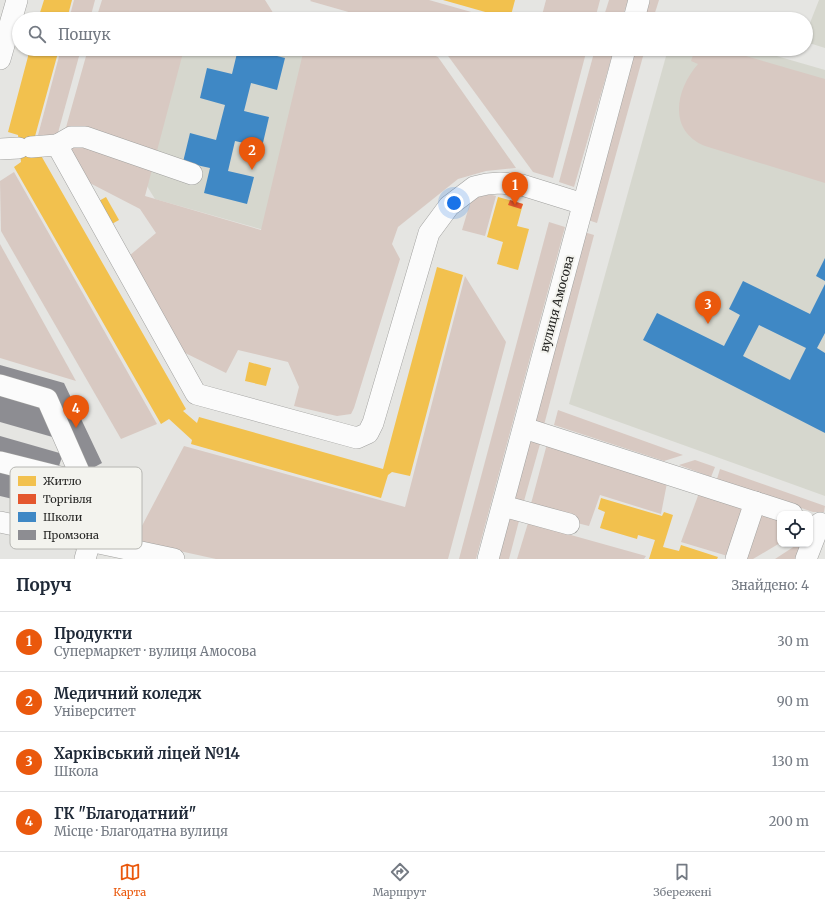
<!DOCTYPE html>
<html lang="uk">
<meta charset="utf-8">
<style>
:root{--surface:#fff;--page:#f6f6f7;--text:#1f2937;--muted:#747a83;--line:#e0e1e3;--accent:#ea580c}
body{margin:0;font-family:Merriweather,serif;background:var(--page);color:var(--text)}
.controls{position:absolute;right:12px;bottom:12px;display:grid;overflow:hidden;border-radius:8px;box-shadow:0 1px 3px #0004}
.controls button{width:36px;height:36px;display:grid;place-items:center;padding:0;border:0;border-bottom:1px solid var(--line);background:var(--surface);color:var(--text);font:20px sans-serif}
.you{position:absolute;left:454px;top:203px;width:14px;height:14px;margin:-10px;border:3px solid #fff;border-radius:50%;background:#1a73e8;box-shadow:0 0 0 6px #1a73e833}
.badge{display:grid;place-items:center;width:26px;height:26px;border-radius:50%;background:var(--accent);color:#fff;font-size:13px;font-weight:700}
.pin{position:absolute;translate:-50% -33px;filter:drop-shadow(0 1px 2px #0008)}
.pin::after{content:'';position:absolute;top:21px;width:14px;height:12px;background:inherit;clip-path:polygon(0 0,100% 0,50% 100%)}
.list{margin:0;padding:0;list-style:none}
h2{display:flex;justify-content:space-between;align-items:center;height:52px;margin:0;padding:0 16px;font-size:17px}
h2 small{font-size:13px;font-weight:400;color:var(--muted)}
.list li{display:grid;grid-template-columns:26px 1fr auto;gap:12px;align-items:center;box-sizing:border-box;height:60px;padding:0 16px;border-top:1px solid var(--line)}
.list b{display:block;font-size:15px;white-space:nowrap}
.list p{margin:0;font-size:13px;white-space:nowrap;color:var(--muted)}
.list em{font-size:13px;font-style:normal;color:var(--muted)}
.icon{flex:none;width:22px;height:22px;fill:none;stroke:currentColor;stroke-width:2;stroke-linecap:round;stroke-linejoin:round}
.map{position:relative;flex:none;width:825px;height:559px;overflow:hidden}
.search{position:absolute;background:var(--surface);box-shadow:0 1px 3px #0004;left:12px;right:12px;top:12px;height:44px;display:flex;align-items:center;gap:10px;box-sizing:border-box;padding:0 14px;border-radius:22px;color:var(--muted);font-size:15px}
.sheet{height:292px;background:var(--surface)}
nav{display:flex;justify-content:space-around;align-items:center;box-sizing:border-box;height:56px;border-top:1px solid var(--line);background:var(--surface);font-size:11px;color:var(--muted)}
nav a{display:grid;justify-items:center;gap:2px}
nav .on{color:var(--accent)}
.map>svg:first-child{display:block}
.built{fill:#d6d7ce}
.green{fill:#d8c9c2}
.homes{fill:#f2c14e}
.shops{fill:#e4572e}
.schools{fill:#3f88c5;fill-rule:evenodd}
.industry{fill:#8d8d92}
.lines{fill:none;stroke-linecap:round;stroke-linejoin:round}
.minor-casing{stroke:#a1a19f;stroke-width:22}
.minor{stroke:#fbfbfb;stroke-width:21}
.labels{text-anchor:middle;stroke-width:4;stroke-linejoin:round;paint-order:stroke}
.street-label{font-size:12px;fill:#282826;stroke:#f3f3ee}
.key{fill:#f3f3ee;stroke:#b6b6b2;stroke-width:1}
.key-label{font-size:11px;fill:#282826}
</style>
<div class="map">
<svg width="825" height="559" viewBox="0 0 825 559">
<rect width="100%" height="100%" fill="#e5e5e2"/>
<g class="built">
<path d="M819,0H825V48L806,42V33Z"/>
<path d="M143,49H399L345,253L155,199L119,141Z"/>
<path d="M668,49H753L825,70V496L569,404Z"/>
</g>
<g class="green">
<path d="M74,0H95L90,19H69Z"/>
<path d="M102,0H265L277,19H213L193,14L192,19H96Z"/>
<path d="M311,0H429L496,19H373L310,1Z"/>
<path d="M546,0H600L595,19H541Z"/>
<path d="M609,0H628L622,19H603Z"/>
<path d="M649,0H659L653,19H644Z"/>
<path d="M61,49H81L56,140L38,135Z"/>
<path d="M88,49H184L145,196L261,230L304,49H419L438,57L516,168L486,171L458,179L398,227L392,244L400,259L354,408L351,414L337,416L294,406L299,387L288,362L238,350L226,373L179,350L129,256L156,233L140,209L84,180L63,138Z"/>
<path d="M443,49H587L553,178L533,172Z"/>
<path d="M595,49H614L574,187L559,182Z"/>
<path d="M636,49H645L597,223L588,220Z"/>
<path d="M695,49H722L825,79V183L705,146C667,130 676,89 698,64L691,61Z"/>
<path d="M14,172L157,424L121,439L1,231L0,181Z"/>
<path d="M474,190L496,196L485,236L462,230Z"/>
<path d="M549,222L565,227L476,559H459Z"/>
<path d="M584,232L594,235L544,425L534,422Z"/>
<path d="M0,244L76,381L0,358Z"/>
<path d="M465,276L506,342L448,559H216L134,541L184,446L405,507Z"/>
<path d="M558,410L683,455L664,461L554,425Z"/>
<path d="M529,440L540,444L522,508L511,505Z"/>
<path d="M547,444L667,483L661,514L600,495L589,526L529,511Z"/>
<path d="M695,460L715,467L711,477L679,465Z"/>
<path d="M720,469L825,506L824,512H813L717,479Z"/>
<path d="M699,493L747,508L731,557L681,542Z"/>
<path d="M508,513L520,517L509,559H496Z"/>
<path d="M757,513L780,520V543L753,559H741Z"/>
<path d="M528,523L646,556L644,559H517Z"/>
<path d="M798,544H803L797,559H775Z"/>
</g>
<g class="homes">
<path d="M44,0H72L67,19H38Z"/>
<path d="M443,0H515L510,19Z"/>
<path d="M30,49H59L34,140L39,152L186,409L183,411L197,423L199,417L383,469L437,267L463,275L410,476L392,472L388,475L381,498L191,444L192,440L169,419L161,424L14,167L21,162L18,135L8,132Z"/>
<path d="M106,197L119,220L110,225L97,202Z"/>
<path d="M498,197L523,204L517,226L529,229L518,270L497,264L503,242L487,237Z"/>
<path d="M249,362L271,368L266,386L245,381Z"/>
<path d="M601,498L662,516L664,512L673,515L663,547L679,551L681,545L718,557L717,559H649L655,540L638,535L637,539L600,528L605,512L598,509Z"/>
</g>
<path class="shops" d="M510,200L523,204L521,209L508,205Z"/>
<g class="schools">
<path d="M238,49H249L285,58L277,90L251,83L244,111L269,117L262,147L235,141L228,171L254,177L247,204L204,193L210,168L183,162L190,133L216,140L225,105L200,98L207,68L232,74Z"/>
<path d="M825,258V281L816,276Z"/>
<path d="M743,281L810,314L825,284V333L817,348L825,353V433L643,340L657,313L724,346L740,315L729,309ZM759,325L806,348L790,380L743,356Z"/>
</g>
<g class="industry">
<path d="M0,365L64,383L102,463L89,470L49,393L0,379Z"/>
<path d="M0,391L46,405L56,438L0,422Z"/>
<path d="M0,436L63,454L57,472L0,456Z"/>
<path d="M0,468L91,490L85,516L0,496Z"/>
</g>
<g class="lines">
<g class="minor-casing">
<g id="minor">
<path d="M634,19L639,0"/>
<path d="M0,59L17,0"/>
<path d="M57,145L71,137H85L192,174"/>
<path d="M31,147L57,145L196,394L357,438L368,433L373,423L429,233L449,206L474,187L487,184L500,183L522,185L583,204"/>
<path d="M0,149L19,148"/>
<path d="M0,385L47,399L84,483L0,462"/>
<path d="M524,428L792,514"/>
<path d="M503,506L569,524"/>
<path d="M0,522L174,559"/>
<path d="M85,559L90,541"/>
<path d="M488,559L625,49"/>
<path d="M736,559L755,502"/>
<path d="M806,559L820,523"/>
</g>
</g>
<use href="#minor" class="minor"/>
</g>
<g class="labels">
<g class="street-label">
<text transform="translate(557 304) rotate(-75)" y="4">вулиця Амосова</text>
</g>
</g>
<rect x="10" y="467" width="132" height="82" rx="6" class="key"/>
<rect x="18" y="476" width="18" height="10" fill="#f2c14e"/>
<rect x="18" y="494" width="18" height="10" fill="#e4572e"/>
<rect x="18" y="512" width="18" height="10" fill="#3f88c5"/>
<rect x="18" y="530" width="18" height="10" fill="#8d8d92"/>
<g class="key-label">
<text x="43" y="485">Житло</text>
<text x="43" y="503">Торгівля</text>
<text x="43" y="521">Школи</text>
<text x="43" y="539">Промзона</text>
</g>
</svg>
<div class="controls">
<button><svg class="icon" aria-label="locate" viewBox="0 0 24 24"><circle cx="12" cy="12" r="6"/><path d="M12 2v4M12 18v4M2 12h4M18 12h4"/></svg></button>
</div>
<div class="you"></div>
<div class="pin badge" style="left:515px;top:205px">1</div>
<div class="pin badge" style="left:252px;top:170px">2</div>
<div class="pin badge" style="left:708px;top:324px">3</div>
<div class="pin badge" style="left:76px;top:428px">4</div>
<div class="search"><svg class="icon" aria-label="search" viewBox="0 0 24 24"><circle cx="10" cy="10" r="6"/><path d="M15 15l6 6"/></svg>Пошук</div>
</div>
<section class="sheet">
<h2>Поруч<small>Знайдено: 4</small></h2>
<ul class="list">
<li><span class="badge">1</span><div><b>Продукти</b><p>Супермаркет · вулиця Амосова</p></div><em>30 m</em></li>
<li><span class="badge">2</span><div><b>Медичний коледж</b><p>Університет</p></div><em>90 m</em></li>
<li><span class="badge">3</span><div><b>Харківський ліцей №14</b><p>Школа</p></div><em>130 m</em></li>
<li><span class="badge">4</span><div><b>ГК &quot;Благодатний&quot;</b><p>Місце · Благодатна вулиця</p></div><em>200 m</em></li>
</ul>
</section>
<nav>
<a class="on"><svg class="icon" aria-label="map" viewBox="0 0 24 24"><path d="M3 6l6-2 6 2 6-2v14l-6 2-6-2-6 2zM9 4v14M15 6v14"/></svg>Карта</a>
<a><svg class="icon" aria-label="directions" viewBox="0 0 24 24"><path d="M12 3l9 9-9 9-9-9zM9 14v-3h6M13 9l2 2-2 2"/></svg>Маршрут</a>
<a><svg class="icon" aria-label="saved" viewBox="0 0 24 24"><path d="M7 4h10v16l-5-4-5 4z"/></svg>Збережені</a>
</nav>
